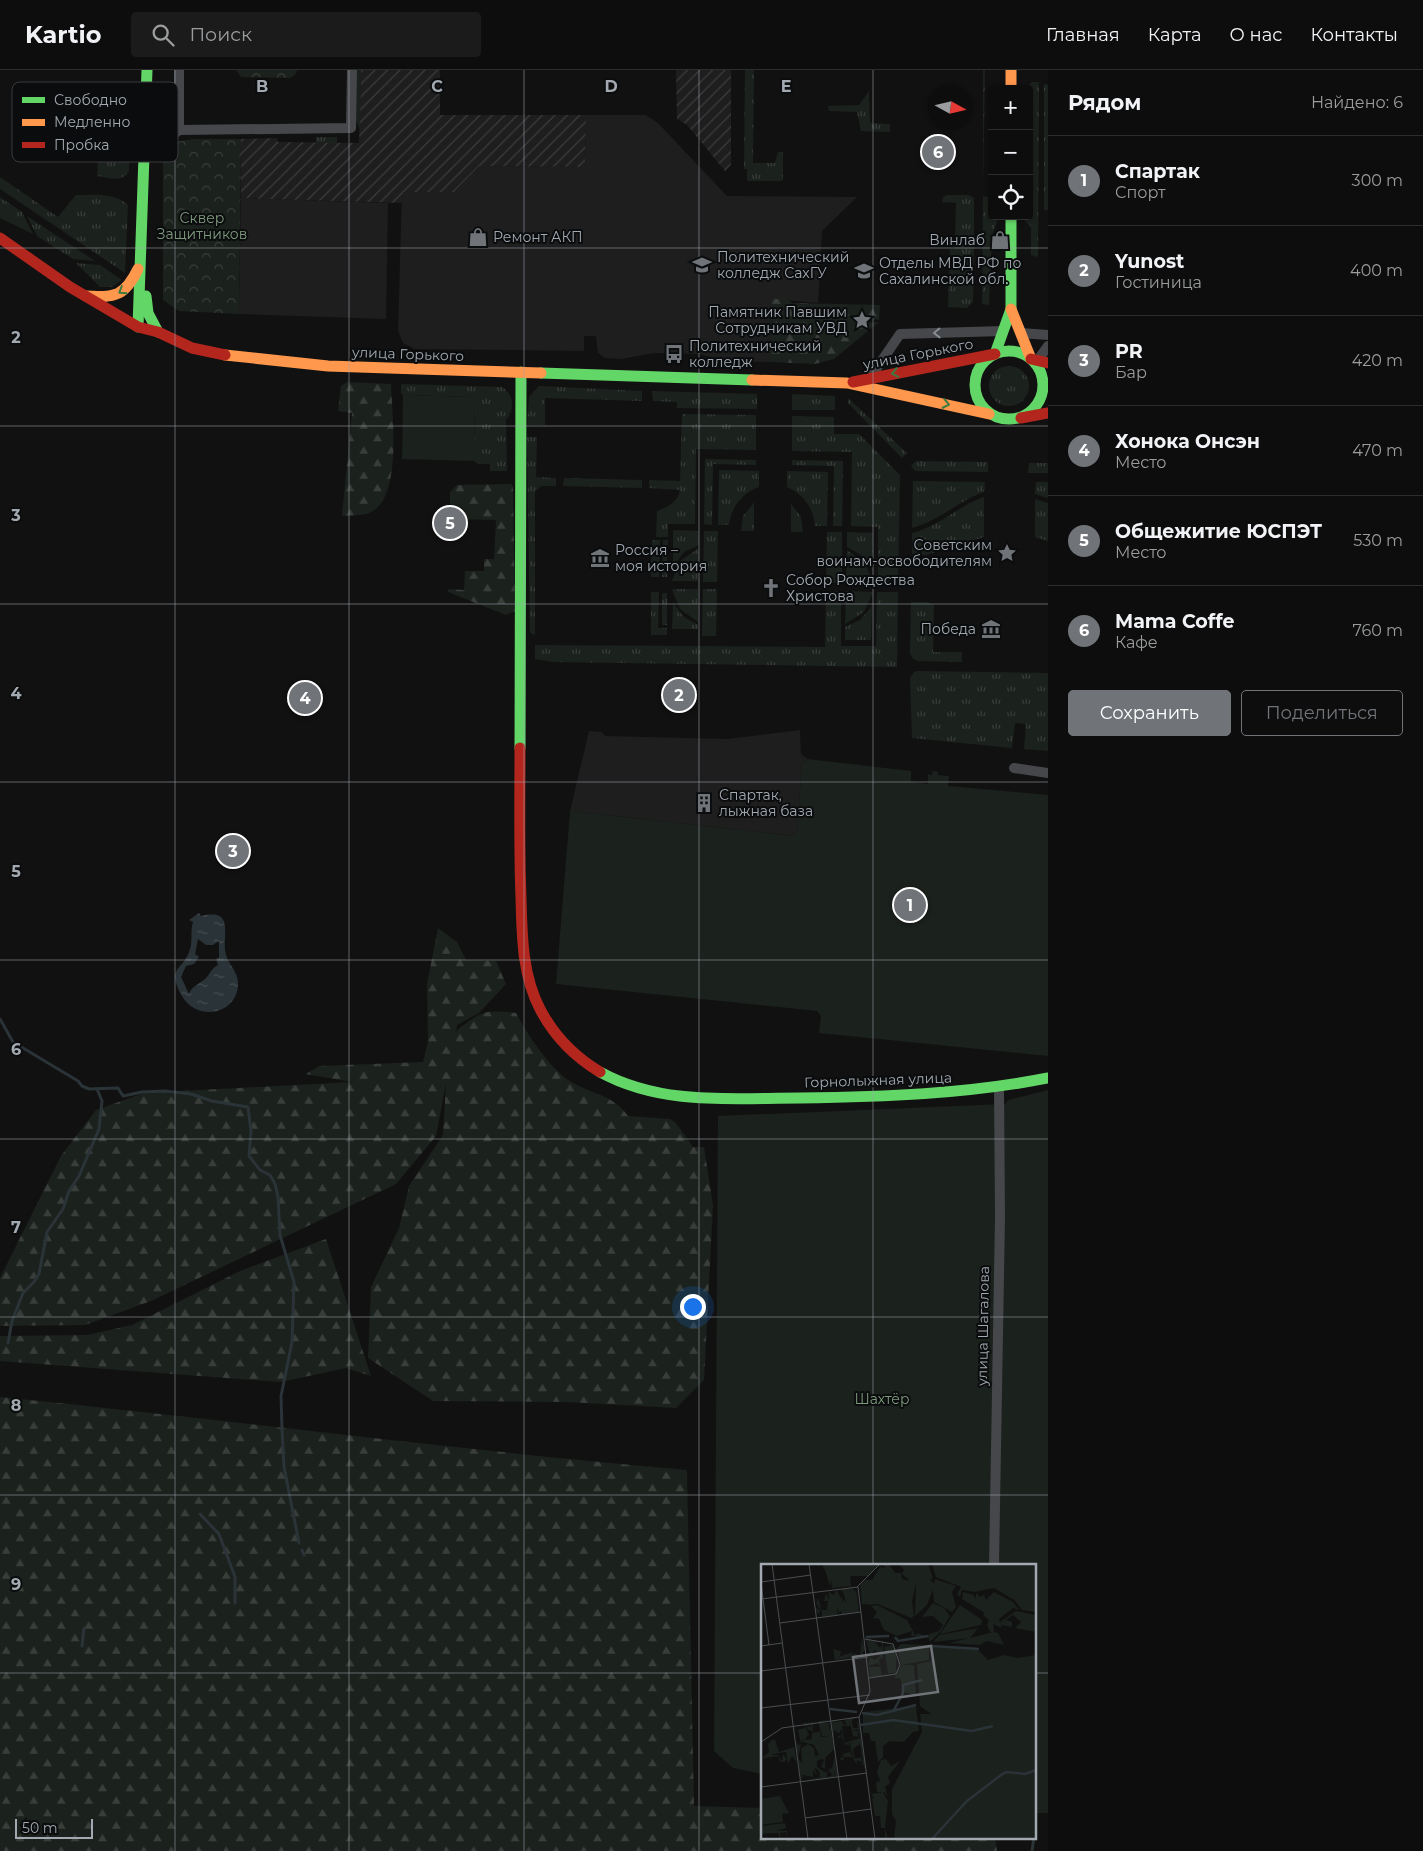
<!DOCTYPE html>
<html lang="ru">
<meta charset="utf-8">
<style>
:root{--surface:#0d0d0d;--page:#1b1b1b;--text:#f1f3f6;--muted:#9a9c9d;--line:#2d2d2e;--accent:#707479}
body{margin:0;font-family:Montserrat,sans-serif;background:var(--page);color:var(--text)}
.controls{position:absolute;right:15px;top:15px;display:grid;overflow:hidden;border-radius:5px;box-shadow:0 1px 4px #0004}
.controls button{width:45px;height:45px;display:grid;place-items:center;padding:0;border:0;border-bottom:1px solid var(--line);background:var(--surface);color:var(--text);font:25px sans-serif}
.compass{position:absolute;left:928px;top:15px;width:45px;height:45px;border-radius:50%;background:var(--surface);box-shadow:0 1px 4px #0004;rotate:98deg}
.scale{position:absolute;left:15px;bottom:12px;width:78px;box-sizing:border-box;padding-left:5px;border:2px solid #a3a9b1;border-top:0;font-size:14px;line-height:18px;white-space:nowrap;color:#a3a9b1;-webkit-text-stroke:4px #0b0c0d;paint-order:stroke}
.you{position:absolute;left:692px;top:1236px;width:18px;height:18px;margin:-12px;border:4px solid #fff;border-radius:50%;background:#1a73e8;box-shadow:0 0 0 8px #1a73e833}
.badge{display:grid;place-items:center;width:32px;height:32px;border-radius:50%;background:var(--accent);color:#fff;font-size:16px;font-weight:700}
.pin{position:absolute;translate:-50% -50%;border:2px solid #fff;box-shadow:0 1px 5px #0006}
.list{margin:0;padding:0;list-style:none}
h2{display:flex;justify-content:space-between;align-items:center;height:65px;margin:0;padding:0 20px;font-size:21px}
h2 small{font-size:16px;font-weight:400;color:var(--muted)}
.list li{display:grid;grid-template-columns:32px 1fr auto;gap:15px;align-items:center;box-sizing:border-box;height:90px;padding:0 20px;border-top:1px solid var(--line)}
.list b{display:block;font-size:19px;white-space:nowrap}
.list p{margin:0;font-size:16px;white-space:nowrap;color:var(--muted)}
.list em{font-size:16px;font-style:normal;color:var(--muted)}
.actions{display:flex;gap:10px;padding:15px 20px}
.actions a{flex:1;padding:11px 0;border:1px solid var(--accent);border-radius:5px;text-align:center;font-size:18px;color:var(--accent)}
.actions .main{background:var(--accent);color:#fff}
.icon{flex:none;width:28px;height:28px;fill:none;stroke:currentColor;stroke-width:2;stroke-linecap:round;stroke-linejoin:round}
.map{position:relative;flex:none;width:1048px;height:1781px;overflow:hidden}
header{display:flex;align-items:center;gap:30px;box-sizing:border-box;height:70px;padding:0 25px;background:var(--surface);border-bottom:1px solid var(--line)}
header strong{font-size:24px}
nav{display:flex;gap:28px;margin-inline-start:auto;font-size:18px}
.search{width:350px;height:45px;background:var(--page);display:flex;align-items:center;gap:12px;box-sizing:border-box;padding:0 18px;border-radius:5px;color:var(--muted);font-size:19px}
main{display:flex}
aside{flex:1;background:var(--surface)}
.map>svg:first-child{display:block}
.built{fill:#1e1e1f}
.industrial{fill:url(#industrial-furrows)}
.grass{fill:url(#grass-tufts)}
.forest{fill:url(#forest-firs)}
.park{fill:url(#park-crowns)}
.garden{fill:#1b211c}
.water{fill:url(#water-ripples);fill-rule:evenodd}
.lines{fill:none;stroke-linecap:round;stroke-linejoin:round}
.stream{stroke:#2a3337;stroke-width:3}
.street{stroke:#45474a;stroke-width:10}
.fast{stroke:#63d668;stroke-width:11}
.slow{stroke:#ff974d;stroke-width:11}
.jam{stroke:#b3261e;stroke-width:11}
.oneway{stroke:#3b7b3f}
.oneway2{stroke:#878c92}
.grid{fill:none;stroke:#a3a9b1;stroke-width:1;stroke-opacity:0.55}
.labels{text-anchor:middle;stroke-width:4;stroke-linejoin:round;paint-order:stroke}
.park-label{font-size:14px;fill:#7d9a7c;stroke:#0b0c0d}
.poi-label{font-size:14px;fill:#a3a9b1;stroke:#0b0c0d;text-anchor:start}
.street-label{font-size:14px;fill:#a3a9b1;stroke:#0b0c0d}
.inset-river{fill:none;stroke:#2a3337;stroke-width:2.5}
.inset-road{fill:none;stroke:#4b4e51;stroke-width:1}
.view{fill:#707479;fill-opacity:0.15;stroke:#707479;stroke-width:2.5}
.inset-edge{fill:none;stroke:#a3a9b1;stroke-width:2.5}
.key{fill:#0b0c0d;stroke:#393b3e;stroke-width:1}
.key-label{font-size:14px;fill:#a3a9b1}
.grid-label{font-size:16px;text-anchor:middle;font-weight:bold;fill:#a3a9b1;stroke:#0b0c0d;stroke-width:4;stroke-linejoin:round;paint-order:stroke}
</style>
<header>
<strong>Kartio</strong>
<div class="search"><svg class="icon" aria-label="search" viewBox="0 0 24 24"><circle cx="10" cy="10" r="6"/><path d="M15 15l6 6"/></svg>Поиск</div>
<nav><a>Главная</a><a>Карта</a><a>О нас</a><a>Контакты</a></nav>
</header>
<main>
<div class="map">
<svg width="1048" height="1781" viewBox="0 0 1048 1781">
<defs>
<pattern id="industrial-furrows" width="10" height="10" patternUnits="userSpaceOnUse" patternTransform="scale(1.25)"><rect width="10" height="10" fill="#1e1e1f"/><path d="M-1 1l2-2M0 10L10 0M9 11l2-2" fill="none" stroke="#3c3c3d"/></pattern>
<pattern id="grass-tufts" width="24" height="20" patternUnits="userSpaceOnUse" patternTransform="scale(1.25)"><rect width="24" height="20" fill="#1b211c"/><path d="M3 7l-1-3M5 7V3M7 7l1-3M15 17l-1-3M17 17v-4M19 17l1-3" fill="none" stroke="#393e3b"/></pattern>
<pattern id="forest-firs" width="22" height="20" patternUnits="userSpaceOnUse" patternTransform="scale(1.25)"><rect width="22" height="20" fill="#1b211c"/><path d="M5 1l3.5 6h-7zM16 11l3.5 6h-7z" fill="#393e3b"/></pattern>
<pattern id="park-crowns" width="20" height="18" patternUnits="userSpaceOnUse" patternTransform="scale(1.25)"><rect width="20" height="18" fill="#1b211c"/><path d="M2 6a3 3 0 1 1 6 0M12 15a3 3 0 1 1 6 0" fill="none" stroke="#393e3b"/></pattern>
<pattern id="water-ripples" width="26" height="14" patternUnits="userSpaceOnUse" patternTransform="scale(1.25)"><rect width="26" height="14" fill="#2a3337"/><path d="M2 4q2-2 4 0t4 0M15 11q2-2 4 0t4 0" fill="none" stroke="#464e52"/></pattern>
</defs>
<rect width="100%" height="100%" fill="#111"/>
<g class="built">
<path d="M586,45H646L658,53L727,126L857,127L822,161L818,233L771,229L769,292L729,291L698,284L654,283L621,289L605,288L598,283L596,266H584V281L415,279L403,273L398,261L402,122H454L479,96L585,97Z"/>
<path d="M241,128L388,133L386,249L239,244Z"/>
<path d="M800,660L801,684L808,689L802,693L797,761L793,766L570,741L589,661L602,662L605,666L727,669Z"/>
</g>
<g class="industrial">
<path d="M361,0H440V45H586L585,97L479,96L454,122H403L402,133L241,128V69L277,68L278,72L359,73Z"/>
<path d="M676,0H731V95L725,101L687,55L677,49Z"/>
</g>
<g class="grass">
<path d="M356,0H361L360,59L355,49Z"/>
<path d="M745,0H754L753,93H775L778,82H783V110L781,111H747V99H744Z"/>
<path d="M983,0H985L983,115Z"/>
<path d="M1032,12H1039L1038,187L1031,185V157L1025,151V146H1029V19L1025,18Z"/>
<path d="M1044,14L1048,15V140H1044Z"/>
<path d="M869,21L870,53L890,54V62L861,61L857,42L829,41L828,36L859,35Z"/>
<path d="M116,23L126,26L129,32V101C122,113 109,108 97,106L101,26Z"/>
<rect x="316" y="67" width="21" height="6"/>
<path d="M0,107L58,147L76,125C94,125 114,122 128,135L125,203L0,119Z"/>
<path d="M947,125H969L974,128V171H955L956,133L942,132L943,127Z"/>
<path d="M983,126L992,128V146H999L992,165L989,235L982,234Z"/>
<path d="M0,127L22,142L33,164L0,148Z"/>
<path d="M27,146L95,191L73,189L37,166Z"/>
<path d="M955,175H974L973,232L967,238L948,237L950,179H955Z"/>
<path d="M76,193L100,195L122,210L112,217H100Z"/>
<circle cx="1009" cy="316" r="20"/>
<path d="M401,314L502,317C514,324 515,340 506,350L507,401H490V394H478L474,391L475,327L403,325L401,323Z"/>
<path d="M539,316L642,321V331L545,328V355H527L529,327Z"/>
<path d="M652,321L757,324V339L677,338V332L653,331Z"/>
<path d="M792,324L835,326V340H792Z"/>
<path d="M848,328L907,383L902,388L848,333Z"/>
<path d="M682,344L756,345V380L696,379L695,454H668V467H656L657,441C668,437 678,432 680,420L649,418V410L680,411Z"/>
<path d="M792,346L834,347V364H859L900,405L898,514H878V457L851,456L852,382L792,381Z"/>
<path d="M527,367H537L536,407L556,408V416H541L535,422V565L530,563Z"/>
<path d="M705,389L756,390V395L713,394L712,455L704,454Z"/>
<path d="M792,390L843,391L842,456H833L834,396L792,395Z"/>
<path d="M916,391L988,392V402L915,401L911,396Z"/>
<path d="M1029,393H1048V403H1028Z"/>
<path d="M719,400L759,401V417C742,423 731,437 729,455H718Z"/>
<path d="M787,401L828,402L827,456H815C814,438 803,424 787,417Z"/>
<path d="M564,408L642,410V418L563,416Z"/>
<path d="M913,411L985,412L984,422C958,431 939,451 912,458Z"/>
<path d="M1036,412H1048V428L1035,424Z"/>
<path d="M984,427V467L926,485L912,484V463C940,456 958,436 984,427Z"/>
<path d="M1035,429L1048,433V471L1035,467Z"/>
<path d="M754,433V461H741L743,446Z"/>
<path d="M791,434L801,447L803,462H791Z"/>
<path d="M673,460L699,461V475L684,482L673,497Z"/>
<path d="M704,461H718L717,512H703Z"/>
<path d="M827,462H842V513H826Z"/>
<path d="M847,462L873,463L872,499L861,485L847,477Z"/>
<path d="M652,470H660L659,507H651Z"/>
<path d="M663,470H668L667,507H662Z"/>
<path d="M699,478L698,511H672L680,491Z"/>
<path d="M847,480L865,493L873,514L846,513Z"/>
<path d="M672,519H698V552L680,539Z"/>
<path d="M703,519H717L716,566H702Z"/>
<path d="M826,521H841V576H876L877,522H898L897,597L553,592L535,589V575L825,577Z"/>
<path d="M846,521L873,522L864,542L845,554Z"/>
<path d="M651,522H659L658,558H667V565H651Z"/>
<rect x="662" y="523" width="5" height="32"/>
<path d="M911,532H927L934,535L933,582H962V592L918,591L913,589L910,583Z"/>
<path d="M673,533L684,547L698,555V559H672Z"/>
<path d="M872,536L871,570H845V557L860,550Z"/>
<path d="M918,601L1048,603V681L1024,679L1026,654L1015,653L1012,678L912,668L910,608L914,602Z"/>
</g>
<g class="forest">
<path d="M771,229H787L792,233L880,235L879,250L858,247V253L879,252L834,289L815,294L769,292Z"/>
<path d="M347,312L391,314C392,344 403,430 369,443C361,446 350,445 342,446L352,343L338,341L341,316Z"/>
<path d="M511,414L513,417L515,541L506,545L448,522V519L464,520L465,501H484V489H494L496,450L450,449V422L457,415Z"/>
<path d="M438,858L457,872L466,890L496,891L506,914L479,943L457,955L456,961C481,942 483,939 516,943C527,964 552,1002 573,1013C595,1025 613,1025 628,1046L670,1049L676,1053L693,1077H704L713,1135L704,1310L676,1338L567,1332L433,1331L368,1288L371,1217L399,1158L409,1116L443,1065L446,1013L436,1066L396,1114L151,1231L85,1255L0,1256V1208L61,1086L96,1040L144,1023L353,1012L305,1004L320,996L423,992L428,972L427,914Z"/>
<path d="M326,1169L371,1306L346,1298L281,1312L0,1291V1266L87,1265L132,1255L240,1201Z"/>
<path d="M0,1327C229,1350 458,1380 687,1400L694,1736L762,1738V1767H995L997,1781H0Z"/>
</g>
<g class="park">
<path d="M236,0H297L295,5L290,8L241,7Z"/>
<path d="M193,69H241L239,244L179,241L163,230V74Z"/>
</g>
<g class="garden">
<path d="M403,325L475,327L474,391L402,389Z"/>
<path d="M808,689L911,701V712L928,714V704L932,705L933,701L938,702V705L949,706L948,716L1048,725V986L819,963L821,946L817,941L556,914L570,741L793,766L797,761L802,693Z"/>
<path d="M1048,1020V1743H1034V1495H762V1704L733,1698L714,1681L718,1046L1005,1034L1008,1030Z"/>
</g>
<path class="water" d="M199,843L201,846C234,838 223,863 225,880C226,893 239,901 238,915C236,946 196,951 182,926C165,896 184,901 190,879C193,870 190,861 193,852L189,850ZM198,869L206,875H213L219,871V888L216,889L218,895C211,899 211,902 207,907C201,914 192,915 189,924L181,907L186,896L194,894L199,887L195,884Z"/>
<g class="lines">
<g class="stream">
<path d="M0,949L13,972L78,1011L82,1016L89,1019L118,1018L123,1026L142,1022L165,1021L191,1024L212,1031L248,1037L251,1062L249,1086L260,1100L270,1105L275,1114L278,1127L280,1165L294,1212L292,1272L281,1326L282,1359L284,1397L299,1473"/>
<path d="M8,1273L12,1251L23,1223L34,1212L39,1204L47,1162L63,1139L69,1121L79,1106L99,1059L102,1031L97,1019"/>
<path d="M200,1444L219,1464L235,1507V1533"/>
<path d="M302,1480L304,1485"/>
<path d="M82,1576L84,1558"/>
<path d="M1034,1762L1035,1755"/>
<path d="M1032,1781L1034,1767"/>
</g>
<g class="street">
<path d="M179,60V0"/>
<path d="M145,68L171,67L179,60L351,58L352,0"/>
<path d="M1021,263L1048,265"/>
<path d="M1038,290L1048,276"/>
<path d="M870,308L900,264L1003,261"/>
<path d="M1014,698L1048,703"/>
<path d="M994,1495L1000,1147L999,1017"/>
</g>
<g class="fast">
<path d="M146,226L148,243L158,262"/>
<path d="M138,257L147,0"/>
<circle cx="1009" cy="315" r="34"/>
<path d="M995,284L1011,239V146"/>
<path d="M541,303L752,310"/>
<path d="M520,678L521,302"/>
<path d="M600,1002C662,1036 732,1028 800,1028C883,1027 966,1024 1048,1008"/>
</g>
<g class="slow">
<path d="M1011,0V19"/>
<path d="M86,226C115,228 125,226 138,199"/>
<path d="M1011,239L1031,289"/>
<path d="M225,285L328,296L541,303"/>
<path d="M752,310L847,313L989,344"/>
</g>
<g class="jam">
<path d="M0,168L70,217L138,257L158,262L192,278L225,285"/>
<path d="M1031,289L1048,293"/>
<path d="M853,312L995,284"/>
<path d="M1021,348L1048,343"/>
<path d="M520,678C520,728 519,778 521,827C522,865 522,905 540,939C554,966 575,987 600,1002"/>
</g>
</g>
<defs><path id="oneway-chevron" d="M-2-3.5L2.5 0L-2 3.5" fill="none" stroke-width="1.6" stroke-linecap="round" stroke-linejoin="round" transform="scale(1.25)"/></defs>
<g class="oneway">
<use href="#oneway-chevron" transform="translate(122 221) rotate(147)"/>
<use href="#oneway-chevron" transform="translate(895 303) rotate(169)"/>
<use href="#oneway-chevron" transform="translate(946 334) rotate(12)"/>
</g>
<use class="oneway2" href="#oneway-chevron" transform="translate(937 263) rotate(179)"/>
<path class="grid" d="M175,0V1781M349,0V1781M524,0V1781M699,0V1781M873,0V1495M0,178H1048M0,356H1048M0,534H1048M0,712H1048M0,890H1048M0,1069H1048M0,1247H1048M0,1425H1048M0,1603H762M1034,1603H1048M873,1767V1781"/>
<defs>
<g id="shop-bare" transform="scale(1.5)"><path d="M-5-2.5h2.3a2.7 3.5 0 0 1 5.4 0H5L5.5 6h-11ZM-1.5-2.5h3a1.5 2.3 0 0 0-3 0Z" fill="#707479" stroke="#0b0c0d" stroke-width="2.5" paint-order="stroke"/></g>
<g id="university-bare" transform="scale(1.5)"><path d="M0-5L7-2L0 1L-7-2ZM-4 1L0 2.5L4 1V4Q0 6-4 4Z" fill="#707479" stroke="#0b0c0d" stroke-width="2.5" paint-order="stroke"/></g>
<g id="sight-bare" transform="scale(1.5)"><path d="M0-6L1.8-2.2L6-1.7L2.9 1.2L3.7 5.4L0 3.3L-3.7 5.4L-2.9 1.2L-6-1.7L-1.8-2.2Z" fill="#707479" stroke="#0b0c0d" stroke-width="2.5" paint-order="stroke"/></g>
<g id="bus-bare" transform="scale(1.5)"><path d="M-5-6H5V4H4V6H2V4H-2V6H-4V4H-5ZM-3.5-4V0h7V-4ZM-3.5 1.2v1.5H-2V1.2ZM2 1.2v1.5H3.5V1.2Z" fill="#707479" stroke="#0b0c0d" stroke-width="2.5" paint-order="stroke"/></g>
<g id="museum-bare" transform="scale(1.5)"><path d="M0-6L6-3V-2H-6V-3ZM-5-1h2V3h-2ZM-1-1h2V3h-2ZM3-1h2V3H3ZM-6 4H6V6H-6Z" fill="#707479" stroke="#0b0c0d" stroke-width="2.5" paint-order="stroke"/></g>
<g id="church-bare" transform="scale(1.5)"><path d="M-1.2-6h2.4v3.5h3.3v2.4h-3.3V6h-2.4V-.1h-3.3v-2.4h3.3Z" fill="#707479" stroke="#0b0c0d" stroke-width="2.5" paint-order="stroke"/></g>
<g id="building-bare" transform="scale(1.5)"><path d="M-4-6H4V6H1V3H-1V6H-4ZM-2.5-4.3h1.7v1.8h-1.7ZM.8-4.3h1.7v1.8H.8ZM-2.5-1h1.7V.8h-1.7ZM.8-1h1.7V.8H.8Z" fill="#707479" stroke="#0b0c0d" stroke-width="2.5" paint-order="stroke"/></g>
</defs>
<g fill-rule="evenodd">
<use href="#shop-bare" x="478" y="167"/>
<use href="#shop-bare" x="1000" y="170"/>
<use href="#university-bare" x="702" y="195"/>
<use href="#university-bare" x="864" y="201"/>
<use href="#sight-bare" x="862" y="250"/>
<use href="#bus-bare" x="674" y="284"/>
<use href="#sight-bare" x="1007" y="483"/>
<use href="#museum-bare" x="600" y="488"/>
<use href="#church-bare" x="771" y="518"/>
<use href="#museum-bare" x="991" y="559"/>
<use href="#building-bare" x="704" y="733"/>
</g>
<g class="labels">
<g class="park-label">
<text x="202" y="153">Сквер<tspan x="202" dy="16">Защитников</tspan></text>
<text x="882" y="1334">Шахтёр</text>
</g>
<g class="poi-label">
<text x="493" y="172">Ремонт АКП</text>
<text x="985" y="175" text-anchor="end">Винлаб</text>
<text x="717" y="192">Политехнический<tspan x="717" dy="16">колледж СахГУ</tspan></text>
<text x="879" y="198">Отделы МВД РФ по<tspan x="879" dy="16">Сахалинской обл.</tspan></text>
<text x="847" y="247" text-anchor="end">Памятник Павшим<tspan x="847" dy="16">Сотрудникам УВД</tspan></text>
<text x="689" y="281">Политехнический<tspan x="689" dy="16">колледж</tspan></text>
<text x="992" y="480" text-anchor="end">Советским<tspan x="992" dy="16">воинам-освободителям</tspan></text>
<text x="615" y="485">Россия –<tspan x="615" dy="16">моя история</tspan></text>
<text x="786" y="515">Собор Рождества<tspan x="786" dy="16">Христова</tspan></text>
<text x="976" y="564" text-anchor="end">Победа</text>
<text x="719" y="730">Спартак,<tspan x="719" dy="16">лыжная база</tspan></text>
</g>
<g class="street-label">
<text transform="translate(408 284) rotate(2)" y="5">улица Горького</text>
<text transform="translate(918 284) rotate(-11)" y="5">улица Горького</text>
<text transform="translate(878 1010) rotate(-2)" y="5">Горнолыжная улица</text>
<text transform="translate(983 1256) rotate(-89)" y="5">улица Шагалова</text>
</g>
</g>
<g transform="translate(761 1494)">
<rect width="275" height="275" fill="#111"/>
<path d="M91,24L88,28L92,24L94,28L95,24L98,48L80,51L81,46L78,49L76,42L77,51L61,53V46L57,50L55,47V44L60,47L55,39L57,34L59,42L58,32L60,46H66L67,37H63L65,29L68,36V27L72,31L76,26L80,35L81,31V39L83,35L85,39L83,30L79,25ZM101,74L104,85L100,92L74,96L72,85L80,87L79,92L74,94L92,88L91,92L97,86L94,90L99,91ZM105,76H113L118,83H121V77L118,76L121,77H122V94L118,95L121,112L109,113L108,103H119L118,99L107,102L109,93L114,96L119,92L114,86L109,91ZM91,153H96L91,156L92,164H97L96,156L98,160L105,207L102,200L97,201L102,199L99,180L92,185L93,191L99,190L93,191L94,195L100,193L101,198L96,196V200L92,195L93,192L91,193H83L82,197L78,195L84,192H78L84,191L80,190L89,188L88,181H84L88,180L90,189L89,190L92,192L89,180L91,178L84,181L80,172L76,176L78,173H75L81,171L80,165L78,170L73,166V179L70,158L72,159L71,157L79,156L72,158L81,157L83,161H86L83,157ZM88,156L93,175V172L97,173V167L92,166L97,165L99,174L83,179L81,162H89ZM68,156L58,159H68L69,168V160L73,185L64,194V205L60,203L63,196L60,195L56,197V203L65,209L66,206V213L72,211L67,206L72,205L67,204H71L74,191L76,211V212H74V205L73,213L46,216L59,213L58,207L53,203L57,212L52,206V213L42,211L40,216L37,194L41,199L40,184L47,180L53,184L54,192L58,191L53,181L42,178V173L37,193L35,178L38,181L40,180L37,166L50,162L52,167L50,160L44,163L42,159L56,158L52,160V168L45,164L49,173L47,171L44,176L51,175V169L59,167L60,173H68L61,172L57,157ZM11,176H14L18,188L33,183L36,199L31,192L27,200L25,188L18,189L20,192L18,189L10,191H17L21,198L22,190L26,195L23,198H19L17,192L10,193V197L9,193L0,195L8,188L7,180Z" fill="#1b211c" fill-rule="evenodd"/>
<path d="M123,0H128L134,9H140L141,15L149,17L141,10L143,6L138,0H167L172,14L169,16L173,19L174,15L195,22L191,28L195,43L191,48L173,38L172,26L166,41L154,52L155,19L151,37L153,52L150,54L117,40H101L104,16H111L119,3L124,4ZM171,0H275V48L261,46L253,36L233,24L213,28L201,26L199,33L196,30L200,23L175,13ZM62,1L89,9L90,22L71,24L69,9L62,4ZM202,28L213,31L215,35V29L219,33L223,31L225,36L233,28L252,38L258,46L252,44L238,55L232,54L201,35ZM172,39L183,44L189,52L180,67L169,78L166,71L178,67L182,61L172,52L161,53ZM116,41L146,56L154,71L157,69L164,72H150L151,67L136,72L123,66L118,55L112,54L116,48L110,42ZM199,41L221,56L220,61L179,70ZM255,47L275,51V68L254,64L260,58L252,51L245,56L251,58V63L240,61L239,58ZM217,64L209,74L172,78L178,71ZM233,68L237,69L243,81L226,77L219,81L188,79ZM171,82L214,83L227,96L243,91L256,94L275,91V275H133L135,257L131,250V225L161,168L159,150H170L159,142L156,100L170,97ZM141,101H153L155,132L143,128L139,114H133ZM155,142L158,167L152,168L143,178L128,177L123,182L122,179V193L117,198L114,177H110L108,169H102V148ZM125,195L130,202L139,197L127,213L129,219L124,223L127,233L123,228H116L115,218L119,217L116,208L120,196ZM122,228L127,237L124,264L127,275H124V264H120L119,252H114L111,235L113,234L110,230ZM24,259L25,264L16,267H26L27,275L25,268L19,269V275L17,269L0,270V262Z" fill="#1b211c"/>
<path d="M19,232L28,249L21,250L22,258L0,261V235Z" fill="#1b211c"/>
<path d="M62,0H118L107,12H89L88,9L81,14H70L69,22ZM104,16L113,19L114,36L112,41L101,40L99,21ZM224,48L238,55L241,64L232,60L233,68L230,69L226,61L228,56L222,51Z" fill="#1b211c"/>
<path d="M140,80L168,81V96L140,101L136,84ZM131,81L135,85V109H127L123,83Z" fill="#1b211c"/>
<path class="inset-river" d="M105,73L128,72M134,73L137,77L167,72M171,82L218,85M69,145L96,148M133,146L142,129V121L161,116M101,149L116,151L155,141M100,161L132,156L211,167L232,162M171,275L206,237L240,211L245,208L264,210L275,206"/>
<path class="inset-road" d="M11,0L47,275M48,0L86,275M0,18L50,11M0,19L8,81M96,23L119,0M0,35L97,23L109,127L98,153L114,275M19,59L100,48M104,75L132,80L139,101L135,110L108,114M0,82L21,79M0,107L107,93M0,144L109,131M0,178L21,164L98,153M0,223L106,209M44,254L110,245"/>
<path class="view" d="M170,82L177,128L98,139L92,93Z"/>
<rect width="275" height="275" class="inset-edge"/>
</g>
<rect x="12" y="12" width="166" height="80" rx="8" class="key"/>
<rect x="22" y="27" width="23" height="6" fill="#63d668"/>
<rect x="22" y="49" width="23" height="7" fill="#ff974d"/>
<rect x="22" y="72" width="23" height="6" fill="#b3261e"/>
<g class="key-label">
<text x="54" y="35">Свободно</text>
<text x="54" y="57">Медленно</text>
<text x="54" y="80">Пробка</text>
</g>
<g class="grid-label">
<text x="262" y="22">B</text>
<text x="437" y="22">C</text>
<text x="611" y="22">D</text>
<text x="786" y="22">E</text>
<text x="16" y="273">2</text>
<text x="16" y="451">3</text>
<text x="16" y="629">4</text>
<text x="16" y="807">5</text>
<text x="16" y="985">6</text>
<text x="16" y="1163">7</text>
<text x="16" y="1341">8</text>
<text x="16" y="1520">9</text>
</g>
</svg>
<div class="controls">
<button>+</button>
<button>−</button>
<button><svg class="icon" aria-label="locate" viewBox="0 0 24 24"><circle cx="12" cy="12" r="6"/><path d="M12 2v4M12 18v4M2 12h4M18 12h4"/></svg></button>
</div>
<svg class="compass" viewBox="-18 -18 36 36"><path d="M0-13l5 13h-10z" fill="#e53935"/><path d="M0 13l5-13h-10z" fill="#9a9c9d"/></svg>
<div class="scale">50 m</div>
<div class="you"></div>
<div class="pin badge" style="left:910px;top:835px">1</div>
<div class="pin badge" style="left:679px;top:625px">2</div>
<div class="pin badge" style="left:233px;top:781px">3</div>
<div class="pin badge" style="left:305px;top:628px">4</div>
<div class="pin badge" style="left:450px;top:453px">5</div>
<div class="pin badge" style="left:938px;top:82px">6</div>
</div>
<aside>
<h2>Рядом<small>Найдено: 6</small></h2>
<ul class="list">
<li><span class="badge">1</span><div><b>Спартак</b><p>Спорт</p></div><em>300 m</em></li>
<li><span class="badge">2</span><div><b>Yunost</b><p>Гостиница</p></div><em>400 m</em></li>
<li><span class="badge">3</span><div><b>PR</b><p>Бар</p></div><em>420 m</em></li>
<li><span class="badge">4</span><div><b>Хонока Онсэн</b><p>Место</p></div><em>470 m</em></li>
<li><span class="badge">5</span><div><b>Общежитие ЮСПЭТ</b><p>Место</p></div><em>530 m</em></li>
<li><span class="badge">6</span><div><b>Mama Coffe</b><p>Кафе</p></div><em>760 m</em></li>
</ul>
<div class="actions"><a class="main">Сохранить</a><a>Поделиться</a></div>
</aside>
</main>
